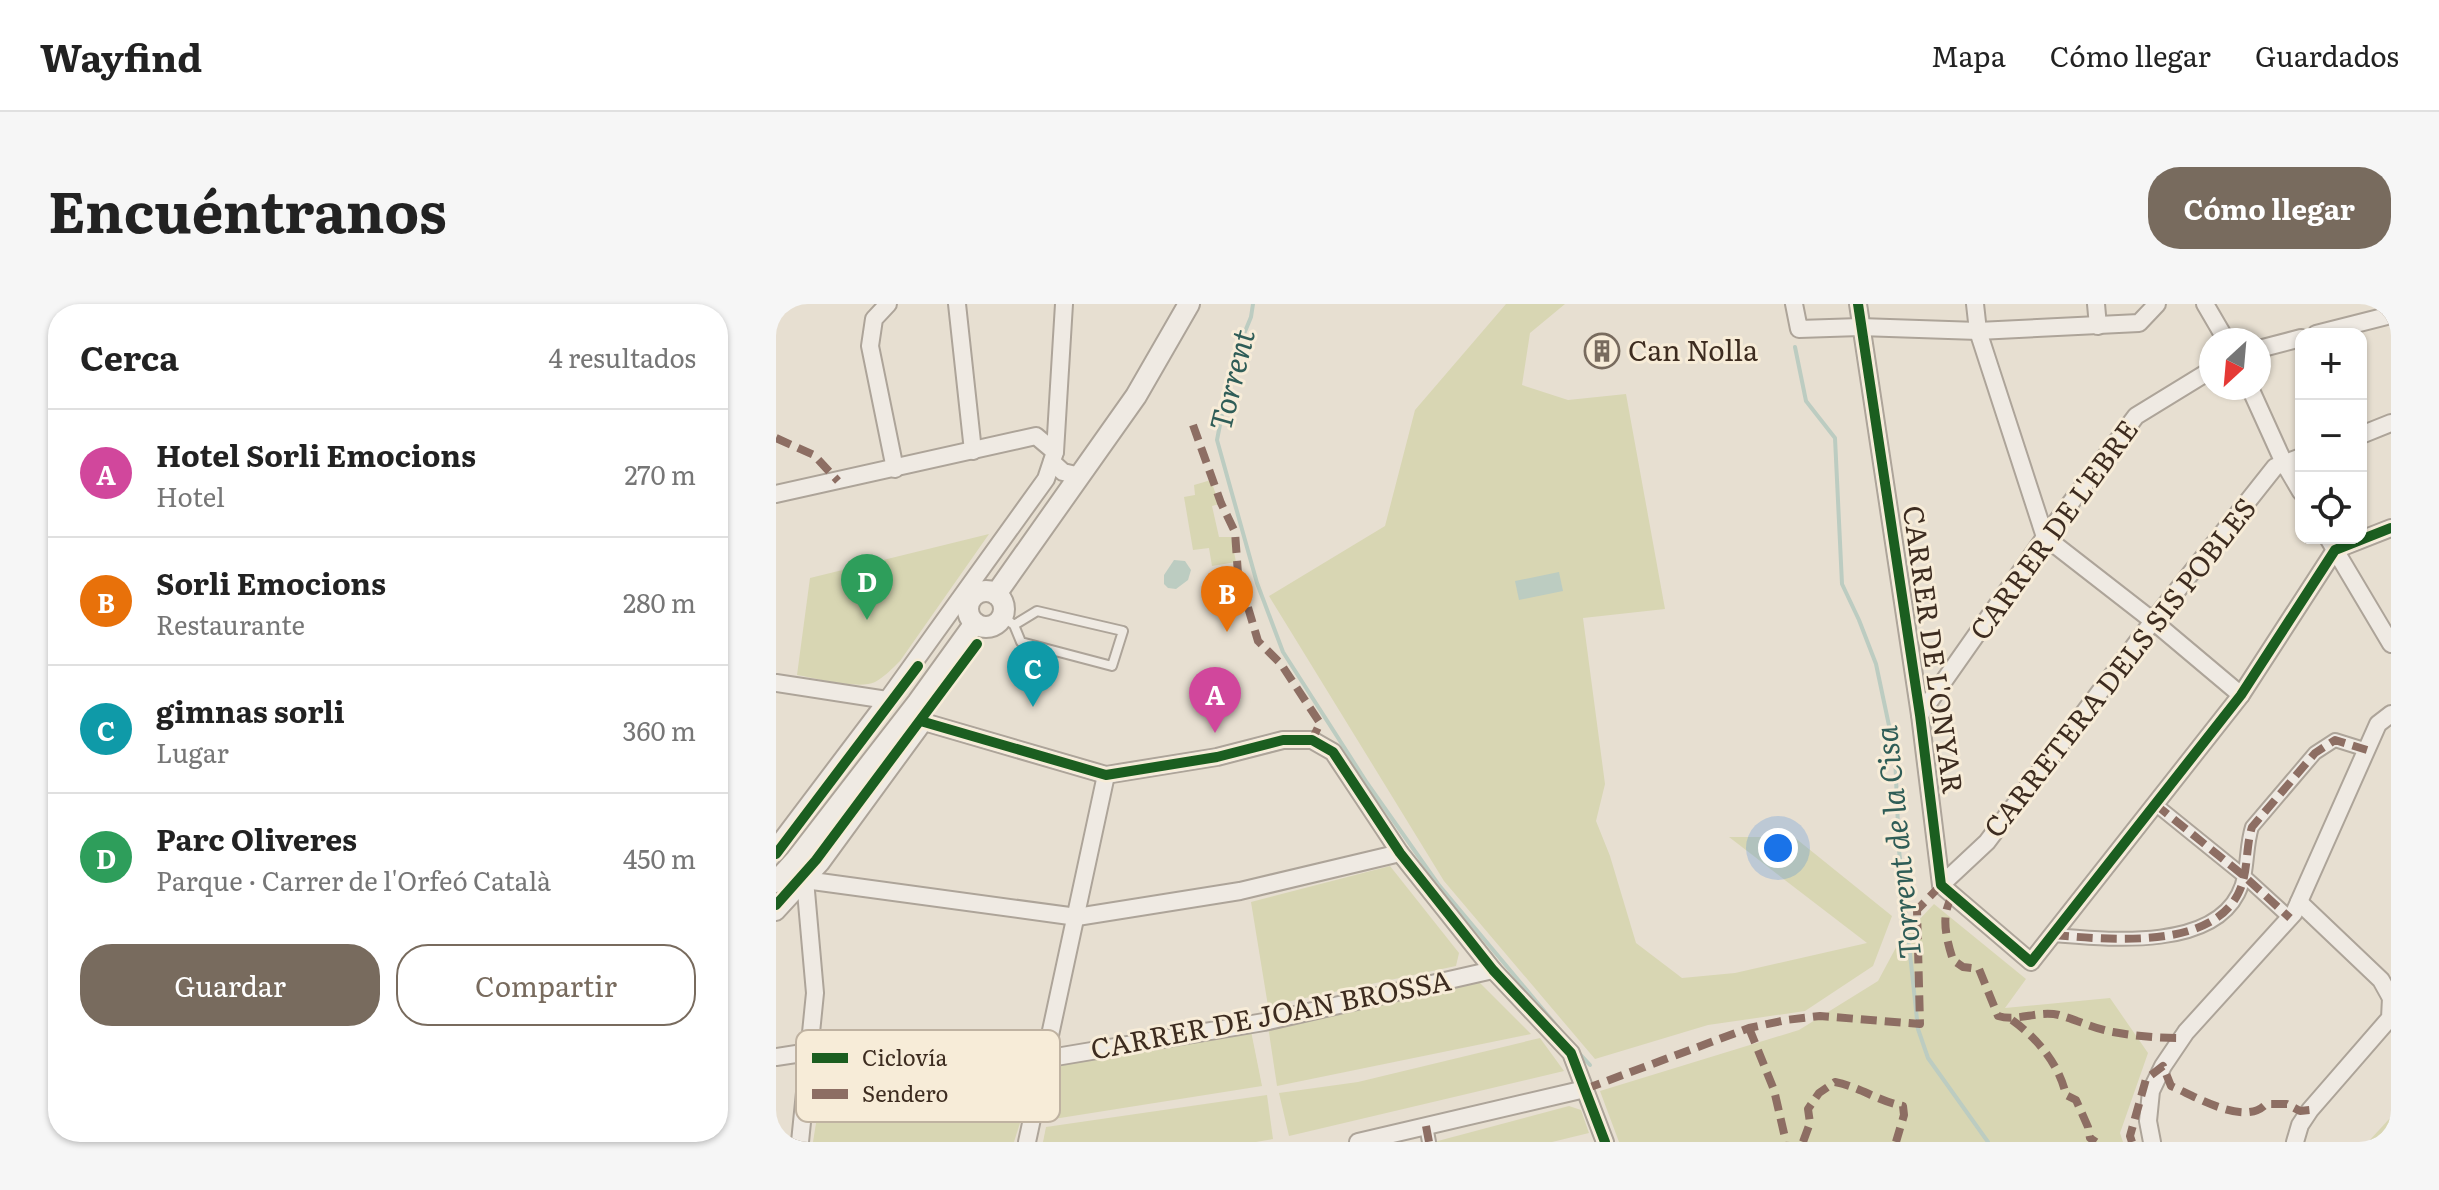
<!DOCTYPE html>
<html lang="es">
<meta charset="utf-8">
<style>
:root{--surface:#fff;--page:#f6f6f6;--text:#222;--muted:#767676;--line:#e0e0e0;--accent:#786b5e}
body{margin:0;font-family:Literata,serif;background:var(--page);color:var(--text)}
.controls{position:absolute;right:24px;top:24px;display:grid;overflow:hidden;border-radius:16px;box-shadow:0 2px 6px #0004}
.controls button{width:72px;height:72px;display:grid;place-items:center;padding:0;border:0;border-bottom:2px solid var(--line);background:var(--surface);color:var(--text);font:40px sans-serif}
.compass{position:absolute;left:1423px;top:24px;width:72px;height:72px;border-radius:50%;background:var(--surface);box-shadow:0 2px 6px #0004;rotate:206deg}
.you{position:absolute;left:1002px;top:544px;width:28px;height:28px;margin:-20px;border:6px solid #fff;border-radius:50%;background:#1a73e8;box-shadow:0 0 0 12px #1a73e833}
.badge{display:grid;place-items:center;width:52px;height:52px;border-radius:50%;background:var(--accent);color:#fff;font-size:26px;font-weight:700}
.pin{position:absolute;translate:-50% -66px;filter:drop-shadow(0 2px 4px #0008)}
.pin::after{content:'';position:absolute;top:42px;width:28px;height:24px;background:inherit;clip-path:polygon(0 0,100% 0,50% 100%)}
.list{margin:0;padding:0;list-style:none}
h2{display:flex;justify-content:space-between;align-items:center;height:104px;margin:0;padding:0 32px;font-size:34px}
h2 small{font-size:26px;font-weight:400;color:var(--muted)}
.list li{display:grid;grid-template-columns:52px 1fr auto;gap:24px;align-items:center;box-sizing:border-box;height:128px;padding:0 32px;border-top:2px solid var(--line)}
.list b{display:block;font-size:30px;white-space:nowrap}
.list p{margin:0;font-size:26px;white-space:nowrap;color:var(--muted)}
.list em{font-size:26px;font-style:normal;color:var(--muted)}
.actions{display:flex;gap:16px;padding:24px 32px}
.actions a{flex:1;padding:18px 0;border:2px solid var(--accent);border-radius:32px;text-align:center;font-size:28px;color:var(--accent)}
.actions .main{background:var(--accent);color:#fff}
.icon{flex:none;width:44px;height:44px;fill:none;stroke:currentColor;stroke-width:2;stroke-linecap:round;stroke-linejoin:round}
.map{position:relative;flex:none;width:1615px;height:838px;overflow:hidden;border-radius:32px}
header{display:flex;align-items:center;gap:48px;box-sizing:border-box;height:112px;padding:0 40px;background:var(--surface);border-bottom:2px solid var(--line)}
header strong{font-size:38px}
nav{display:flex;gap:44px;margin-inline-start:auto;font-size:28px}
.intro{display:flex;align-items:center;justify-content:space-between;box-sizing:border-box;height:192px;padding:0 48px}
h1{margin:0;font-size:56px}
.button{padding:20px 36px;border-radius:32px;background:var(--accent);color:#fff;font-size:28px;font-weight:700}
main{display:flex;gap:48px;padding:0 48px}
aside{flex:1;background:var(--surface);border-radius:32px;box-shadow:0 2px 6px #0004}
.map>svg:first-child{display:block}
.green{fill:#d8d6b3}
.water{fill:#bcccc1}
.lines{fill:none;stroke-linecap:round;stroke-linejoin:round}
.stream{stroke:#bcccc1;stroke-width:4}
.service-casing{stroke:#ada499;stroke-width:12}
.pedestrian-casing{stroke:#ada499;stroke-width:16}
.minor-casing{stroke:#ada499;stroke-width:20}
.tertiary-casing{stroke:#ada499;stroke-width:24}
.service{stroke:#efeae3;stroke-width:8}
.pedestrian{stroke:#efeae3;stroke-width:12}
.minor{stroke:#efeae3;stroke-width:16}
.tertiary{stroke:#efeae3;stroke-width:20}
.quiet{stroke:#8d6e63;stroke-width:8;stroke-dasharray:16 8;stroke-linecap:butt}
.cycleway-casing{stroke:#f7ecd8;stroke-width:15}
.cycleway{stroke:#1b5e20;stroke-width:10}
.labels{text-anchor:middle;stroke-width:6;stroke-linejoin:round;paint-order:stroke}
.poi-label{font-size:28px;fill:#3d2c20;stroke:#f7ecd8;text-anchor:start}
.street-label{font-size:28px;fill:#3d2c20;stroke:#f7ecd8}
.water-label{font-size:30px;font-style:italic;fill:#2f5d57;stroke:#f7ecd8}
.key{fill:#f7ecd8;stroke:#bfb2a1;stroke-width:2}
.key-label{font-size:22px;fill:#3d2c20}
</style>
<header>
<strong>Wayfind</strong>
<nav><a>Mapa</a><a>Cómo llegar</a><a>Guardados</a></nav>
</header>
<div class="intro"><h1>Encuéntranos</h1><a class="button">Cómo llegar</a></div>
<main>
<aside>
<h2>Cerca<small>4 resultados</small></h2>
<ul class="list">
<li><span class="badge" style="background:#d1479c">A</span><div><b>Hotel Sorli Emocions</b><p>Hotel</p></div><em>270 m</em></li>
<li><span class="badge" style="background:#e8710a">B</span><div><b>Sorli Emocions</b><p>Restaurante</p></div><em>280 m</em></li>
<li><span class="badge" style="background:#0f9aa8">C</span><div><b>gimnas sorli</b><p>Lugar</p></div><em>360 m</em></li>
<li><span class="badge" style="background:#2e9e5b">D</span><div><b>Parc Oliveres</b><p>Parque · Carrer de l'Orfeó Català</p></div><em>450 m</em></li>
</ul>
<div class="actions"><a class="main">Guardar</a><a>Compartir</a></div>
</aside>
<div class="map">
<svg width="1615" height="838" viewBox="0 0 1615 838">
<rect width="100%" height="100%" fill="#e7dfd1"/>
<g class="green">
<path d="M730,0H789L754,29L746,81L792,96L850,90L889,305L807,314L829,480L820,517L834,552L860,639L906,674L959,669L1091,639L953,533H1018L1116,612L1097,662L1029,707L932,721L819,755L668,577L493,292L609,222L639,106Z"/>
<path d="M435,176L443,200L436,202L443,233H455L460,258L436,262L433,244L417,246L408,193L419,191L418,181Z"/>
<path d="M213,230L124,357C116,365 108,373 99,378C83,386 39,374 21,371L34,274Z"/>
<path d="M614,562L683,649L680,662L492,702L475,598Z"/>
<path d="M1158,600L1250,675L1229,704L1334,694L1372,749L1344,829L1347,838H843L824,787L1023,726L1102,677L1124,636Z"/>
<path d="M703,678L755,730L501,782L492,722Z"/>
<path d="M475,727L486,782L265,817L278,761Z"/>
<path d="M764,734L788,767L513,832L503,789L582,778Z"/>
<path d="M491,791L497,835L480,838H267L270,823Z"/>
<path d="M793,802L805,806L813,829L776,838H658Z"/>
<path d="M41,813L244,819L238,838H37Z"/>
<path d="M1615,813V838H1592Z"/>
</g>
<g class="water">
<path d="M398,256L409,257L415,266L412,276L400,285L392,284L388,280V271Z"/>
<path d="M783,268L787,287L743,296L739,277Z"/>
</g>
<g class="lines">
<g class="stream">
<path d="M477,0L475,13L456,59L441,136L481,279L507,348L591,479L662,580L784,726"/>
<path d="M1019,43L1030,97L1059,134L1066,280L1083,316L1100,360L1119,450L1123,546L1142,725L1152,754L1212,838"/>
<path d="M802,748L814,761"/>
</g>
<g class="service-casing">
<path id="service" d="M226,312L238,321L245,338L336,362L347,327L261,307L238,321"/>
</g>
<g class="pedestrian-casing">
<g id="pedestrian">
<path d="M1379,500L1468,572L1514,614"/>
<path d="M1277,631C1329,635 1433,647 1462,590C1473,569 1469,545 1476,523L1539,449L1559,436L1591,446"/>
<path d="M650,822L653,838"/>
</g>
</g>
<g class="minor-casing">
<g id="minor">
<path d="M112,0L98,15L94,42L119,165"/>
<path d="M181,0L197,147"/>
<path d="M1018,0L1023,25L1084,23L1202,27L1363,19L1381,0"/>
<path d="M1082,0L1144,411L1165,581L1255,658L1465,391L1559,246L1615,224"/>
<path d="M1199,0L1202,27L1269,233L1377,317L1465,391"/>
<path d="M1320,0L1322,22"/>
<path d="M1429,0L1450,36"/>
<path d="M1540,30L1615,11"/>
<path d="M1483,45L1525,34"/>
<path d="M1474,84L1508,159L1525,188"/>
<path d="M1585,131L1615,119"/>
<path d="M276,158L287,168L304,172"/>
<path d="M0,190L260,132L279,148"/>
<path d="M1552,234L1615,340"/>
<path d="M0,379L111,396"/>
<path d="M1144,411L1269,233L1360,112L1435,66"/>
<path d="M148,418L330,471L441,453L507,436H536L557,448L624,549L717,666L795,749L829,838"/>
<path d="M0,543L111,396L270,175L279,148L288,0"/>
<path d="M29,576L301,613L464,587L624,549"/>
<path d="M1165,581L1211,538L1377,317L1499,163L1525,153"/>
<path d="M1523,598L1605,676L1615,694"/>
<path d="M0,608L45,559L148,418V409"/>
<path d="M0,753L33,748L268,755L488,718L717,666"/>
<path d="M24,838L39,689L29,576"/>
<path d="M251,838L330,471"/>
<path d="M582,838L809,785"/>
<path d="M1376,838L1372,817L1375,787L1387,762L1410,728L1518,609L1602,420L1615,410"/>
<path d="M1519,838L1524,821L1534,806L1614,714L1615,694"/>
</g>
</g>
<g class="tertiary-casing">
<g id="tertiary">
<circle cx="210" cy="305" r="18"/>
<path d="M220,290L360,92L413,0"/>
<path d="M0,578L19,557L142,398L199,319"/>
</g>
</g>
<use href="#service" class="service"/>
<use href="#pedestrian" class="pedestrian"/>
<use href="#minor" class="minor"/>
<use href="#tertiary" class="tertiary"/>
<g class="quiet">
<path d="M417,121L445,199L459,228L462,270L482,337L505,360L544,419L536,436"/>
<path d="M0,134L38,151L62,177"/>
<path d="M1379,500L1468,572L1514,614"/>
<path d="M1177,591C1164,610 1170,634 1177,656L1187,663L1203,665L1222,712C1242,718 1262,706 1283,711C1301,716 1319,725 1337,728C1359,732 1382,734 1405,734"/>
<path d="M1277,631C1329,635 1433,647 1462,590C1473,569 1469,545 1476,523L1539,449L1559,436L1591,446"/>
<path d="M1236,716C1261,734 1283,760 1290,791L1300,796L1312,823L1314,834L1320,838"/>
<path d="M973,724L998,786L1010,838"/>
<path d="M809,785L973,724L1010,716L1044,712L1144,720L1141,606L1165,581"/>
<path d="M650,822L653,838"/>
<path d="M1027,838L1034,819L1032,805L1043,789L1059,778C1084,783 1102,797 1127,802L1128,811L1120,838"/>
<path d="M1356,838L1354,832L1370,775L1387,762L1395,782C1419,792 1469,823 1490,800H1511L1524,807L1534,806"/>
</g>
<g class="cycleway-casing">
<g id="cycleway">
<path d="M1082,0L1144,411L1165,581L1255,658L1465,391L1559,246L1615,224"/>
<path d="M148,418L330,471L441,453L507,436H536L557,448L624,549L717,666L795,749L829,838"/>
<path d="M0,550L142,362"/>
<path d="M0,601L40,556L201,340"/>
</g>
</g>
<use href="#cycleway" class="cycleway"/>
</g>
<defs>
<g id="building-ring" transform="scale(1.8)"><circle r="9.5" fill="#f7ecd8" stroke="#786b5e" stroke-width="1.5"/><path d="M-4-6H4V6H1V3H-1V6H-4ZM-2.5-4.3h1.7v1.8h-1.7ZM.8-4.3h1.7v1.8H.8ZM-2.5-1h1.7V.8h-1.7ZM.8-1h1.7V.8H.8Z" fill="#786b5e"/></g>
</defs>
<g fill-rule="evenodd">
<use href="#building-ring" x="826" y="47"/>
</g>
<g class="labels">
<g class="poi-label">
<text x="852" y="57">Can Nolla</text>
</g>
<g class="street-label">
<text transform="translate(1278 226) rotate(-54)" y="10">CARRER DE L'EBRE</text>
<text transform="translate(1157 346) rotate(82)" y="10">CARRER DE L'ONYAR</text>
<text transform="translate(1344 364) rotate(-52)" y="10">CARRETERA DELS SIS POBLES</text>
<text transform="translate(495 711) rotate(-11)" y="10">CARRER DE JOAN BROSSA</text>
</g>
<g class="water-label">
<text transform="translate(457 76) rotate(-76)" y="10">Torrent</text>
<text transform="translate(1123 538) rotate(-96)" y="10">Torrent de la Cisa</text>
</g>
</g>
<rect x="20" y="726" width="264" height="92" rx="12" class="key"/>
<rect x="36" y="749" width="36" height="10" fill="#1b5e20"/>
<rect x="36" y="785" width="36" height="10" fill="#8d6e63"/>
<g class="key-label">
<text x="86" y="762">Ciclovía</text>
<text x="86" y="798">Sendero</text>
</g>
</svg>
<div class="controls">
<button>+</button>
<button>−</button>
<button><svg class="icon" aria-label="locate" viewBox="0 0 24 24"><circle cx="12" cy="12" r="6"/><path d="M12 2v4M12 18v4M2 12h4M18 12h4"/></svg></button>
</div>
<svg class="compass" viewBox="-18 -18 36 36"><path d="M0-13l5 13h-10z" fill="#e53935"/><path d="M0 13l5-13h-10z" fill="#767676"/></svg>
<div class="you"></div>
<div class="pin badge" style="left:439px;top:429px;background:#d1479c">A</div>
<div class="pin badge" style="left:451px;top:328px;background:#e8710a">B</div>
<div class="pin badge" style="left:257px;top:403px;background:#0f9aa8">C</div>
<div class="pin badge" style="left:91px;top:316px;background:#2e9e5b">D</div>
</div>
</main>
